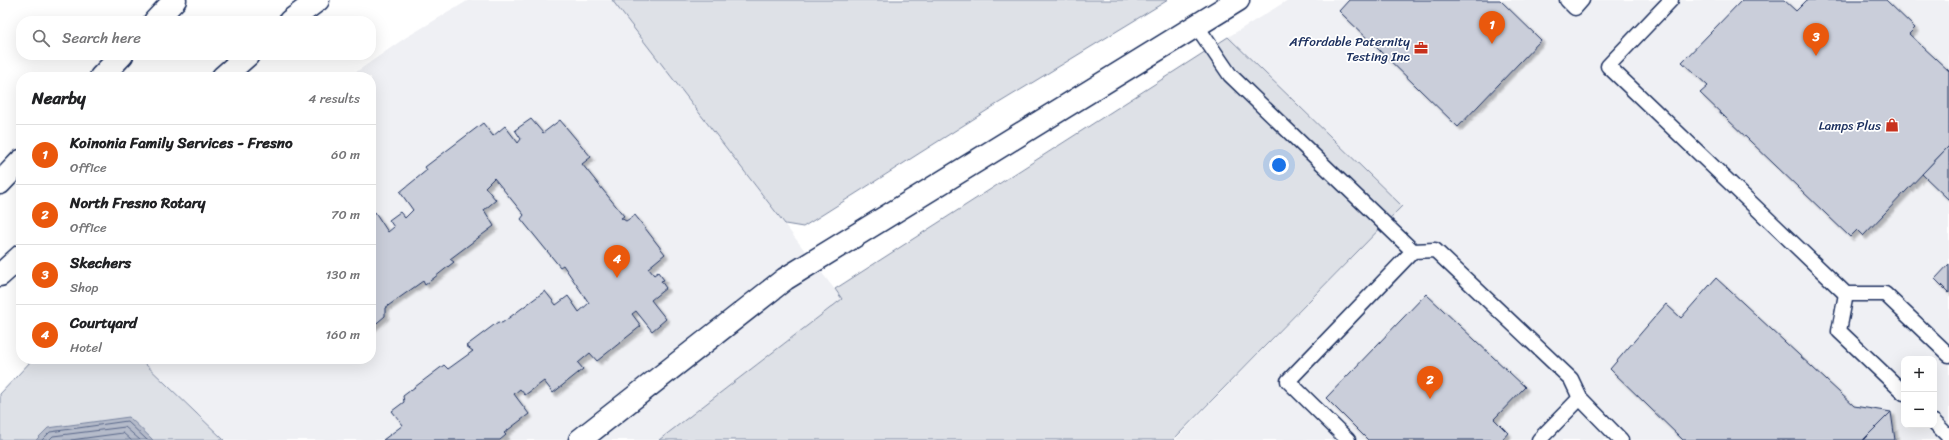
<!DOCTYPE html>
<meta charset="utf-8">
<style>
:root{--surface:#fff;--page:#f6f6f6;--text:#202124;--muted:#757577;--line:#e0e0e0;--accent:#ea580c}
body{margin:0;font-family:Sriracha,sans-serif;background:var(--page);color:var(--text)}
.controls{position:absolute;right:12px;bottom:12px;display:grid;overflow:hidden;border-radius:8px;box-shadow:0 4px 16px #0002}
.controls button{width:36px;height:36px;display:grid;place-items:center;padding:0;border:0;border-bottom:1px solid var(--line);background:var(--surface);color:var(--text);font:20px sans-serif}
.you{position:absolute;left:1279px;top:165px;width:14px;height:14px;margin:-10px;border:3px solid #fff;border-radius:50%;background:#1a73e8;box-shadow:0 0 0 6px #1a73e833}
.badge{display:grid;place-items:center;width:26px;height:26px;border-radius:50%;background:var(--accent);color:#fff;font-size:13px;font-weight:700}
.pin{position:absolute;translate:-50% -33px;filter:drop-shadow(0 1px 2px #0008)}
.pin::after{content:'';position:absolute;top:21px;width:14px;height:12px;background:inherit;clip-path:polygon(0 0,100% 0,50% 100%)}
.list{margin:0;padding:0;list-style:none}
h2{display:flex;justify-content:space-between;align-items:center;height:52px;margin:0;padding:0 16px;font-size:17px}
h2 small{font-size:13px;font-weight:400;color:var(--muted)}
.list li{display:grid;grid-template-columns:26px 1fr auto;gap:12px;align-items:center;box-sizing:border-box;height:60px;padding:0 16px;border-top:1px solid var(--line)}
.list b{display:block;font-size:15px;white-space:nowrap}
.list p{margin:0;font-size:13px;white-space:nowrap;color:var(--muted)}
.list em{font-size:13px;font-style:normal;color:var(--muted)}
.icon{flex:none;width:22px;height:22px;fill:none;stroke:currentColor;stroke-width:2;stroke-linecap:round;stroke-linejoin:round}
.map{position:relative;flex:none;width:1949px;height:440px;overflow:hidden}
.search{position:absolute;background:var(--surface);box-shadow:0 4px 16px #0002;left:16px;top:16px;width:360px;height:44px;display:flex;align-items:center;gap:10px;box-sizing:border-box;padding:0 14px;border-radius:16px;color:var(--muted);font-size:15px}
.panel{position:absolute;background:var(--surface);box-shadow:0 4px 16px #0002;left:16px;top:72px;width:360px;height:292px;border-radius:16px}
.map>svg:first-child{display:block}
.built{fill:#eff0f4;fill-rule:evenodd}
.green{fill:#dee1e7;stroke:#7c88a2}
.water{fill:#b5bbca;stroke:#77839f}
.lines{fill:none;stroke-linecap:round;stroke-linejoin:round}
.shore{stroke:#596789;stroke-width:1}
.building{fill:#caceda;stroke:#1b2f5e;filter:url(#shadow)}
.lane-casing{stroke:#1b2f5e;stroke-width:17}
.street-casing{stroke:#1b2f5e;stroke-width:25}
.highway-casing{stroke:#1b2f5e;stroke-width:25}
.lane{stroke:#fff;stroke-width:14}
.street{stroke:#fff;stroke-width:22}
.highway{stroke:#fff;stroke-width:22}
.labels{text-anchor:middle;stroke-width:3.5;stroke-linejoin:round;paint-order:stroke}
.poi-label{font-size:13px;fill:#1b2f5e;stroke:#fff;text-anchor:end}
</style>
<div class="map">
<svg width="1949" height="440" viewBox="0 0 1949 440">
<defs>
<filter id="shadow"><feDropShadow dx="3.5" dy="3.5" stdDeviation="1" flood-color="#0004"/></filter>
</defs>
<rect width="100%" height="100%" fill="#fff"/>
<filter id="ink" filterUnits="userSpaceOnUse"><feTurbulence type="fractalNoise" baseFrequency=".025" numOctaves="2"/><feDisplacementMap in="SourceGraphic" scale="8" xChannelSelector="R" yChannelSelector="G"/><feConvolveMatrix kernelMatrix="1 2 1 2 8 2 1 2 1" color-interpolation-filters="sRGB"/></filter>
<g filter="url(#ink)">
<g class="built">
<path d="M469,0H612L842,299L659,440H224L140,359H371V77H349L405,38Z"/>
<path d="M1288,0H1949V440H1175L1402,206L1228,37ZM1904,359H1934V425H1904Z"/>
</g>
<g class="green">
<path d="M612,0H1168L994,106L803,227L785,224Z"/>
<path d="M1228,37L1402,206L1173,440H659L842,299L835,289Z"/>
<path d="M33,359H140L224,440H0V394Z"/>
</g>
<path class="water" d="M129,417L153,440H36L48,428Z"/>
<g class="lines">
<g class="shore">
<path d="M42,440L50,432L127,421L147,440"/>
<path d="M49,440L53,436L125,427L140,440"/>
<path d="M71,440L123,433L131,440"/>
</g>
</g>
<g class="building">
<path d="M1349,0H1500L1541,40L1458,127L1339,11Z"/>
<path d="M1742,0H1784L1796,11L1807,0H1886L1915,28L1909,34L1949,71V146L1863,236L1857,230L1850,237L1700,93L1708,86L1682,62Z"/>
<path d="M531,119L543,133L560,120L591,157L582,164L624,216L621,218L626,221L635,215L665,254L648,268L654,275L658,272L664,280L661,281L666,288L651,300L666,319L652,331L636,311L632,314L641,326L597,361L590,353L578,363L583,369L553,393L544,381L525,395L520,389L514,394L529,414L504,433L506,435L500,440H383L403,425L392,411L404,402L403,396L444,365L448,369L473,351L466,346L498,322L502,323L545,291L556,305L568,296L579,312L589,303L563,265L560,267L521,219L524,215L494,178L485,187L496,200L484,210L494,226L450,259L454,262L425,285L423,281L385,308V316L371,328V215L375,212L388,232L394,227L389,220L400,212L405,218L413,210L400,192L427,170L425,167L483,123L493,136L505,126L518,143L521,139L515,130Z"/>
<path d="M1949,146V200L1922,174Z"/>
<path d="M1949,264V293L1935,279Z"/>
<path d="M1716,278L1854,406L1891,412L1863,440H1683L1610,369L1666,304L1681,318Z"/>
<path d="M1426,294L1525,387L1494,419L1508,433L1502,440H1368L1326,398Z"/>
<path d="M1891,412L1895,440H1863Z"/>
</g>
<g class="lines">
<g class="lane-casing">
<g id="lane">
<path d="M1567,0L1575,8L1582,0"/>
<path d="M1671,0L1608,66L1846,294H1885L1949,355"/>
<path d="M1196,25L1230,75L1413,251"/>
<path d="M1846,294L1839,331L1904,393"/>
<path d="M1934,422L1949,437"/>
<path d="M1348,440L1288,381L1413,251L1435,250L1571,379L1580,398L1621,440"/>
<path d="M1539,440L1580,398"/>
</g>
</g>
<g class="street-casing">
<path id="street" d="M580,440L785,279L1238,0"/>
</g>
<g class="highway-casing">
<g id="highway">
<path d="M155,21L175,0"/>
<path d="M290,21L318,0"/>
<path d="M101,77L122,55"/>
<path d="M223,77L248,55"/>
<path d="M0,183L21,161"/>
<path d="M0,275L21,256"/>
</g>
</g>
<use href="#lane" class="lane"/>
<use href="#street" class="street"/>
<use href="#highway" class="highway"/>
</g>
</g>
<defs>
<g id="office-bare" transform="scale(1.08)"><path d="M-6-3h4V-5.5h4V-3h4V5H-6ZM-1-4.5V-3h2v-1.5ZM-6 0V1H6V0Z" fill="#c8321e" stroke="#fff" stroke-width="2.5" paint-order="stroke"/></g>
<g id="shop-bare" transform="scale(1.08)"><path d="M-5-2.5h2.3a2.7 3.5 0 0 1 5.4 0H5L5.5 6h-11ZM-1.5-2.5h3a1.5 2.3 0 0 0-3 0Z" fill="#c8321e" stroke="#fff" stroke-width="2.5" paint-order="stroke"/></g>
</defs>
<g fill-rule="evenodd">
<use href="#office-bare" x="1421" y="48"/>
<use href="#shop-bare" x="1892" y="125"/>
</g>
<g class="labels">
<g class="poi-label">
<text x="1410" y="46">Affordable Paternity<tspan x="1410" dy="15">Testing Inc</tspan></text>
<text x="1881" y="130">Lamps Plus</text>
</g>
</g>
</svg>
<div class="controls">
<button>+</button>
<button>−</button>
</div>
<div class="you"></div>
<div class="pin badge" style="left:1492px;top:44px">1</div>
<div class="pin badge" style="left:1430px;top:399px">2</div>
<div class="pin badge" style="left:1816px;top:56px">3</div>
<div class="pin badge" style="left:617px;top:278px">4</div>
<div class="search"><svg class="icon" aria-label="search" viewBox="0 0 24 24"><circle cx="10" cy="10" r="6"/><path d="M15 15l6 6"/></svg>Search here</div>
<section class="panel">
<h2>Nearby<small>4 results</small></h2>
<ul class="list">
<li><span class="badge">1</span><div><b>Koinonia Family Services - Fresno</b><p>Office</p></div><em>60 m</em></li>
<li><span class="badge">2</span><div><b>North Fresno Rotary</b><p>Office</p></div><em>70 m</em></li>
<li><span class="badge">3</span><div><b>Skechers</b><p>Shop</p></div><em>130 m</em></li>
<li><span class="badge">4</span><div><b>Courtyard</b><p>Hotel</p></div><em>160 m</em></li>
</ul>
</section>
</div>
